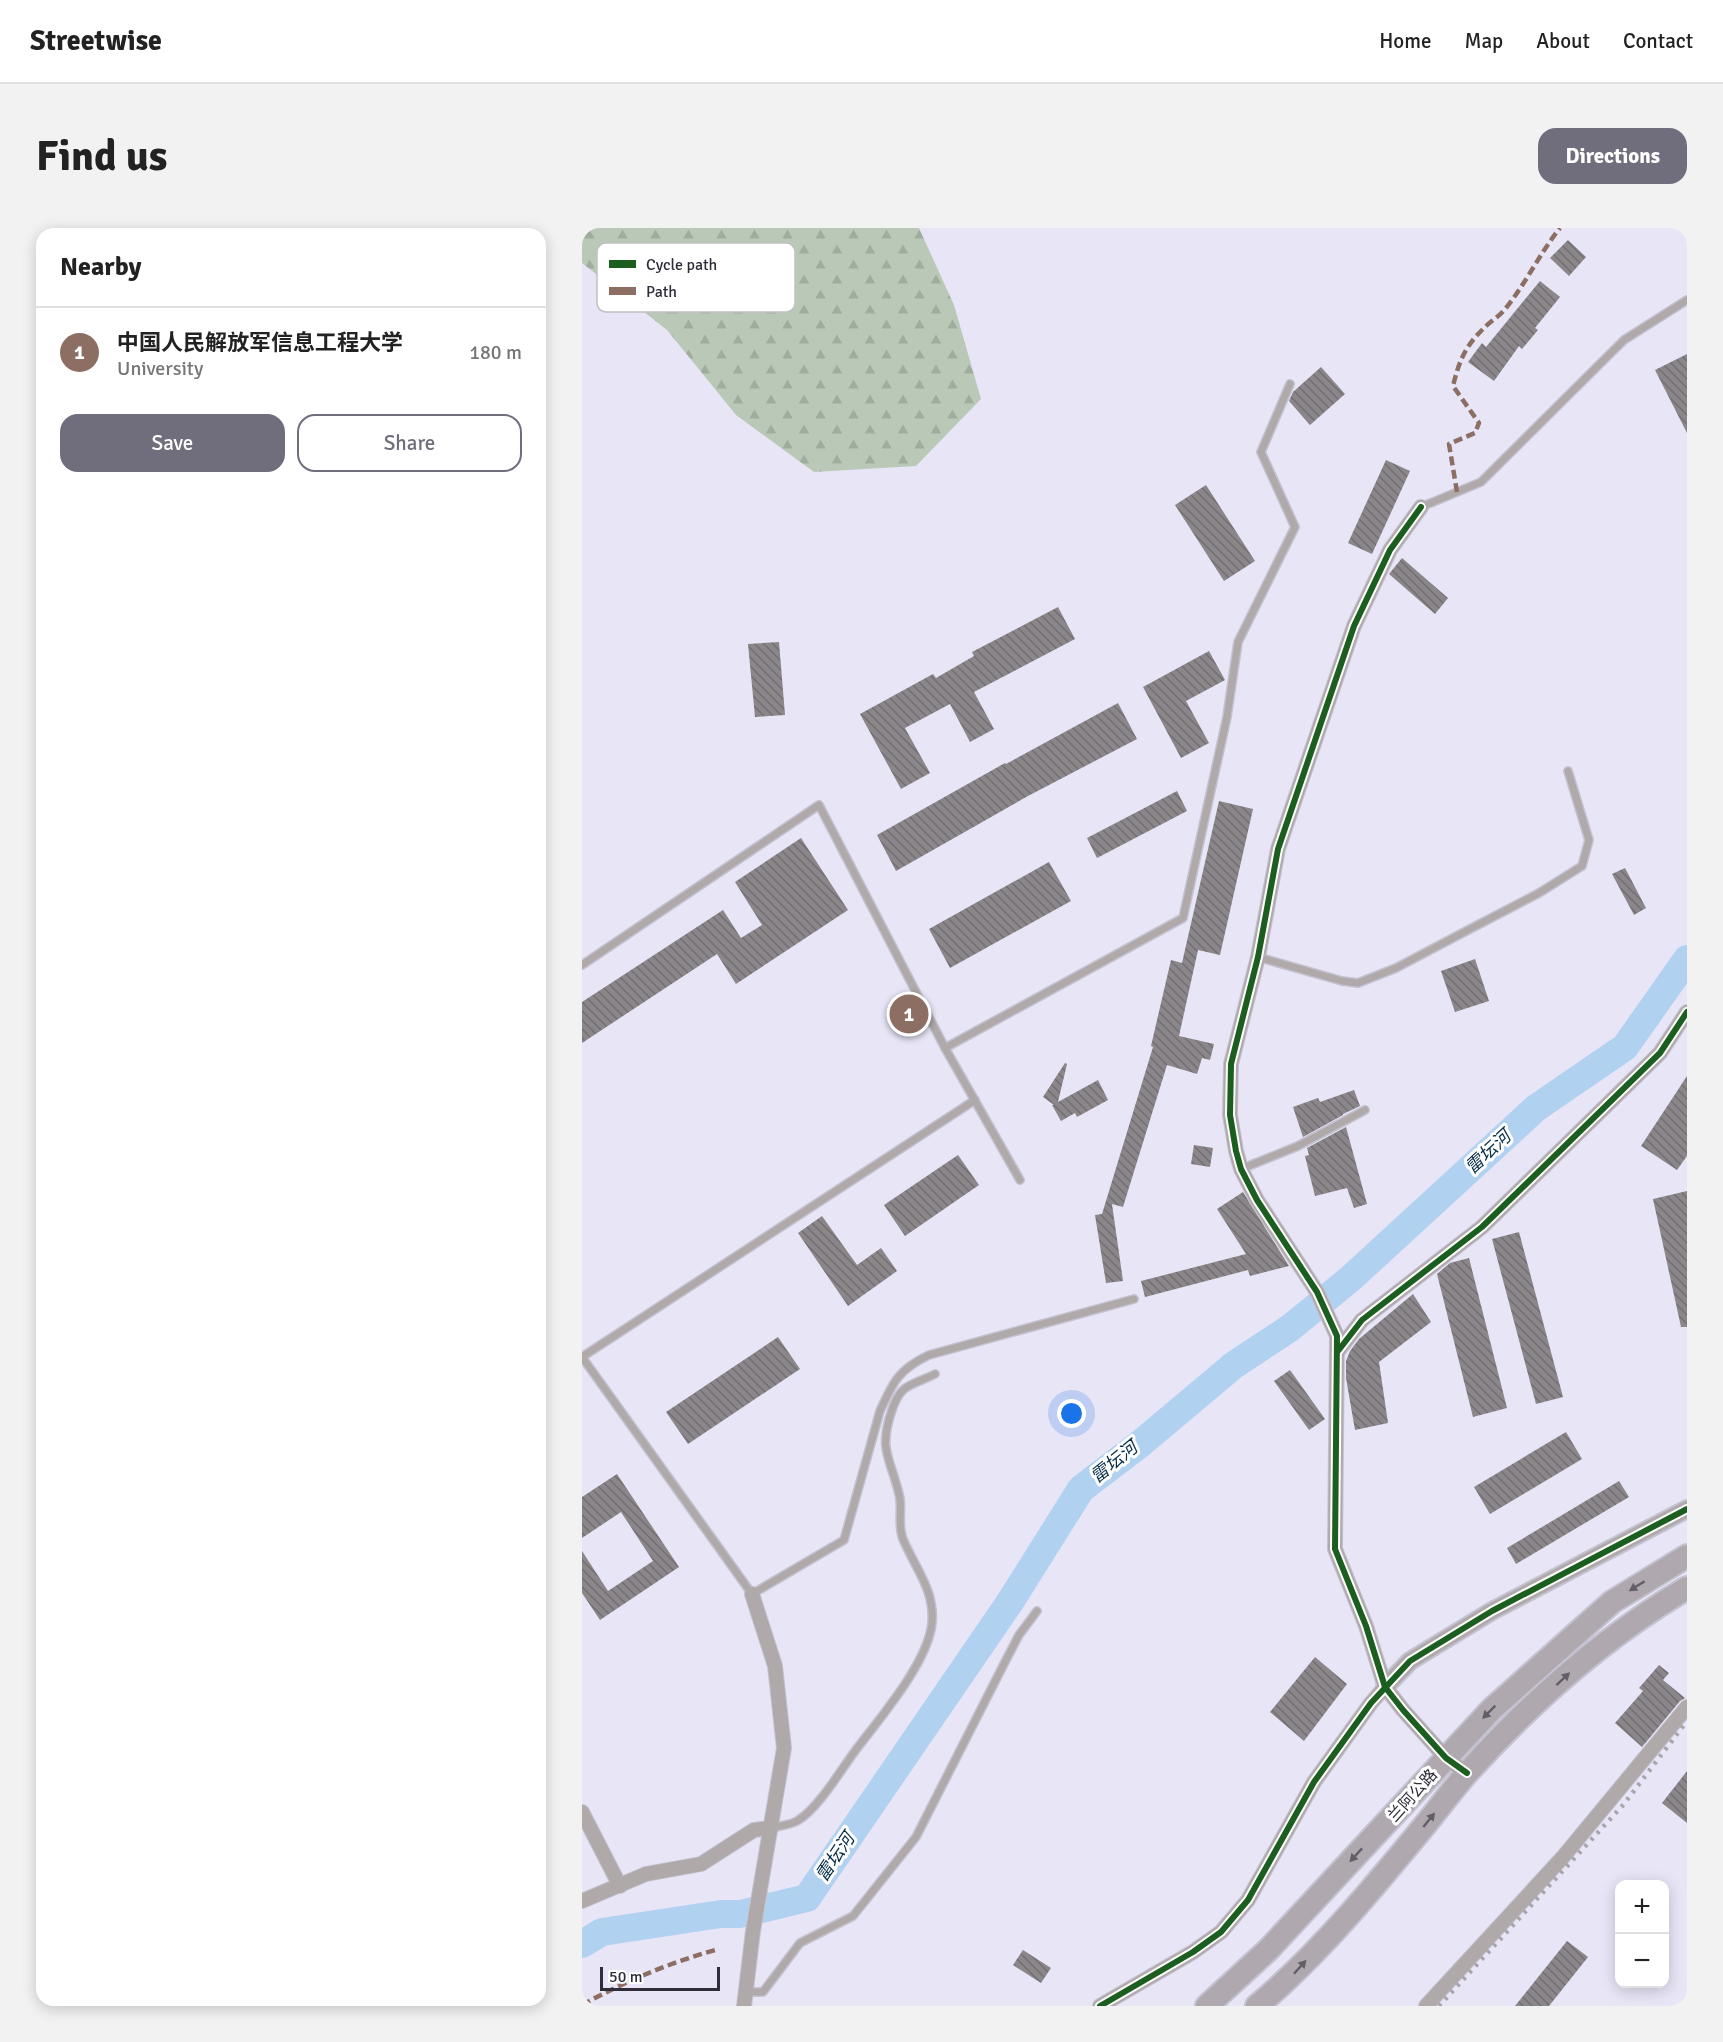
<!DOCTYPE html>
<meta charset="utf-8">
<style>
:root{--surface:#fff;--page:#f2f2f2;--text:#222;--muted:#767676;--line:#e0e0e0;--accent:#706d7c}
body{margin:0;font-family:Signika,"Noto Sans SC",sans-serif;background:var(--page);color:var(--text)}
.controls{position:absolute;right:18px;bottom:18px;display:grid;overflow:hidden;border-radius:12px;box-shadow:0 3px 15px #0003}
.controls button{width:54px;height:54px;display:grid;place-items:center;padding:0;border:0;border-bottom:2px solid var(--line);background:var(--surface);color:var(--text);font:30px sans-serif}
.scale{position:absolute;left:18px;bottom:15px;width:120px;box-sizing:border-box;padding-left:6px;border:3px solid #302d3a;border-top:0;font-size:16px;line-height:21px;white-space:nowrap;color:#302d3a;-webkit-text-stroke:4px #fff;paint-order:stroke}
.you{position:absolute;left:490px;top:1186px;width:21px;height:21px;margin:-15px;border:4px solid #fff;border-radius:50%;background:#1a73e8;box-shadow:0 0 0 9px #1a73e833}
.badge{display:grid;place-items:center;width:39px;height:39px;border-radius:50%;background:var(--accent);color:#fff;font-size:20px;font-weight:700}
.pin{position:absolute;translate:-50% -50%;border:3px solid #fff;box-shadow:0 2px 6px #0006}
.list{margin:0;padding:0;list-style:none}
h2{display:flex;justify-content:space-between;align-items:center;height:78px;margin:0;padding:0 24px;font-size:26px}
h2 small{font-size:20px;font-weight:400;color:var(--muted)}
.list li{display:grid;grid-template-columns:39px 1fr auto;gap:18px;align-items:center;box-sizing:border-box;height:90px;padding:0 24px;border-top:2px solid var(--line)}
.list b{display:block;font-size:22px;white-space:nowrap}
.list p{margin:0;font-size:20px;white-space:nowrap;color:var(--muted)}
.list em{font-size:20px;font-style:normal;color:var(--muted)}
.actions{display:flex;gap:12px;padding:18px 24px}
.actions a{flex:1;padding:14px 0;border:2px solid var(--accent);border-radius:18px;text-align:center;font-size:21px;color:var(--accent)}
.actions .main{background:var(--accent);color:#fff}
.map{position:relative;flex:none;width:1105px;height:1778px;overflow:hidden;border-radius:18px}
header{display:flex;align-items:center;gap:36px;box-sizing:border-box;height:84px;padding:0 30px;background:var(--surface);border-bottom:2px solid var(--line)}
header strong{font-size:28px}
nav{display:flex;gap:33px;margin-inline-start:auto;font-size:21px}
.intro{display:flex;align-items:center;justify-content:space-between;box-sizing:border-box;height:144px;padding:0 36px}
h1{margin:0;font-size:42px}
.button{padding:15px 27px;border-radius:18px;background:var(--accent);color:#fff;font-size:21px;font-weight:700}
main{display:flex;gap:36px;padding:0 36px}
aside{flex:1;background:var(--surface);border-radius:18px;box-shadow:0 3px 15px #0003}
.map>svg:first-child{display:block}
.forest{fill:url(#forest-firs)}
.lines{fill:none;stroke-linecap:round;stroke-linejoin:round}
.river{stroke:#b1d1f1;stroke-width:28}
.building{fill:url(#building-back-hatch)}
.service-casing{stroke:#c4c2d0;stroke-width:10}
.minor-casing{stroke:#c4c2d0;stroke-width:16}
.tertiary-casing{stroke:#c4c2d0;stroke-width:20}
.trunk-casing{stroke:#c4c2d0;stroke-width:26}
.service{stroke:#b0a9aa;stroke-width:7}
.minor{stroke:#b0a9aa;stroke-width:14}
.tertiary{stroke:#b0a9aa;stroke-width:16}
.trunk{stroke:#afa8ae;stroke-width:22}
.rail{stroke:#a8a4aa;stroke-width:4.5;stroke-dasharray:3 6;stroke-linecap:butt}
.quiet{stroke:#8d6e63;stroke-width:4.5;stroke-dasharray:9 4.5;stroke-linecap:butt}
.cycleway-casing{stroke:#fff;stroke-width:10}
.cycleway{stroke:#1b5e20;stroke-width:6}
.oneway{fill:#635e68}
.labels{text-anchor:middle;stroke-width:6;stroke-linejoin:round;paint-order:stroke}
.street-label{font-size:16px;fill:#302d3a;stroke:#fff}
.water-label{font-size:18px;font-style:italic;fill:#072e47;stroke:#fff}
.key{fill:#fff;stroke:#c1c0c4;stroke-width:1.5}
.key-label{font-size:16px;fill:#302d3a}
</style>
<header>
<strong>Streetwise</strong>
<nav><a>Home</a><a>Map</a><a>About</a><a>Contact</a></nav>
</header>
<div class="intro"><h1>Find us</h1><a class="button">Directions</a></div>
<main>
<aside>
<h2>Nearby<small></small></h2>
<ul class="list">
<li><span class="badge" style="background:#8d6e63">1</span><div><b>中国人民解放军信息工程大学</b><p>University</p></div><em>180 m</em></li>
</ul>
<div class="actions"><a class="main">Save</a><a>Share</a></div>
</aside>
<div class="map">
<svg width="1105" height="1778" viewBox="0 0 1105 1778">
<defs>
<pattern id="forest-firs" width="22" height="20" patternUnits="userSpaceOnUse" patternTransform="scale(1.5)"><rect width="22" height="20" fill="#bac9b7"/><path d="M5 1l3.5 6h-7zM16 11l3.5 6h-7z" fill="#a0ad9e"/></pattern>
<pattern id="building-back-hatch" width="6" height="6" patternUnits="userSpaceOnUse" patternTransform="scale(1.5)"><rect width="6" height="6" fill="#8b8689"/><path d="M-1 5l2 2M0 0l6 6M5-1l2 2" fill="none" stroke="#726e71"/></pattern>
</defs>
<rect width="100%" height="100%" fill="#e8e5f7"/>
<path class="forest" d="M0,0H337L372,77L399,171L334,238L232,244L154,187L85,102L0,35Z"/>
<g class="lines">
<path class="river" d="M0,1716L20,1704L139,1686H158L225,1670L428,1374L499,1261L558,1216L652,1137L708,1100L768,1051L954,880L1043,819L1105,731"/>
</g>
<g class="building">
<path d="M986,12L1004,29L987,48L968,30Z"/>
<path d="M958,53L978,69L953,100L956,102L940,121L937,118L912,153L886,134L900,115L904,119Z"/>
<path d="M1105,126V205L1073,142Z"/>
<path d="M739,139L763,166L728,197L707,173L711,164Z"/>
<path d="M804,232L828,243L790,326L766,315Z"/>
<path d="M624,257L673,333L642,353L593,277Z"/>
<path d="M820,330L866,370L853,386L807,346Z"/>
<path d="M476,379L493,411L392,464L412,501L388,514L368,476L323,500L348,545L319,561L278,486L351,446L354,450L392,428L390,424Z"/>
<path d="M197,414L203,487L173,489L166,416Z"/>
<path d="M627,423L643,452L604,473L627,515L599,530L561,459Z"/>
<path d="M536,475L555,511L446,568L314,643L295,607L423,535L424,536Z"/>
<path d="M595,563L605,583L515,630L505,610Z"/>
<path d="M637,573L671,581L638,727L616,722L597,808L632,816L628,832L620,830L615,846L585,837L541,979L530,976L541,1053L524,1055L513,987L520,986L571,819L569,818L589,732L600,735Z"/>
<path d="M219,610L266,682L154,756L135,726L0,815V774L141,682L159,710L180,697L153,654Z"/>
<path d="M467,634L489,673L368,740L347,701Z"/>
<path d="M1043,640L1064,680L1052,687L1030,646Z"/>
<path d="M893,731L907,773L873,784L859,743Z"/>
<path d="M483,835L485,836L476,874L516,852L526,872L495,889L493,885L479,893L470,877H472L461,869Z"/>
<path d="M1105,848V928L1095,942L1059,918Z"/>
<path d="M772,862L778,878L761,886V887L721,909L711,879L736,870L738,874Z"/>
<path d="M764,899L785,976L772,980L765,960L733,968L723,928L727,927L725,920Z"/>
<path d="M612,917L631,920L628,939L609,936Z"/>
<path d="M376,927L397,957L323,1008L302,977Z"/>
<path d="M1105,963V1099H1099L1071,971Z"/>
<path d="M661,964L707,1038L668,1048L666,1042L563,1069L559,1053L664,1026L635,981Z"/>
<path d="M240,988L275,1037L299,1020L315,1043L266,1078L216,1005Z"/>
<path d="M937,1004L981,1169L954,1176L910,1011Z"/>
<path d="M887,1030L925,1180L891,1189L855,1046L868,1035Z"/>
<path d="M831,1066L849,1094L797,1134L806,1195L773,1202L764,1150V1133L768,1123L777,1111Z"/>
<path d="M196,1109L218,1141L106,1216L84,1184Z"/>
<path d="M708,1142L743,1191L727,1202L692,1153Z"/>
<path d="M984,1204L1000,1231L908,1286L892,1259Z"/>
<path d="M35,1246L97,1339L18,1392L0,1365V1323L26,1363L71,1333L39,1284L0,1310V1269Z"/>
<path d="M1037,1253L1047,1269L934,1336L925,1320Z"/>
<path d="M733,1429L765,1456L722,1513L688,1484Z"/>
<path d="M1077,1437L1087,1445L1081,1452L1103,1470L1098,1473L1060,1519L1033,1495L1061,1463L1057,1460Z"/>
<path d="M1105,1543V1595L1080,1575Z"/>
<path d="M985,1713L1006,1729L967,1778H933Z"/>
<path d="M441,1722L469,1740L459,1755L431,1737Z"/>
</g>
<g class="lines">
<g class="service-casing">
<g id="service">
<path d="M839,279L899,254L1042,112L1105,72"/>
<path d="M676,729L760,753L776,755L814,740L888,701L957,665L1000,638L1007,612L986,543"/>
<path d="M0,737L237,577L363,820L438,952"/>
<path d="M363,820L601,690L645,489L656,414L713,299L679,224L708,156"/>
<path d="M659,941L716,918L783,882"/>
<path d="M0,1129L170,1366L262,1312L298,1183C311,1154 317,1141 347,1127L552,1071"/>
<path d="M0,1129L393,872"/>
<path d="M189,1600C197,1598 208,1597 215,1593C235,1582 259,1542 273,1523C297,1491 346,1435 350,1395C353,1362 333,1340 321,1311C315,1296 321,1280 317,1266C308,1228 296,1223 310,1182C312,1176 316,1167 321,1162C329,1155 344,1151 353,1146"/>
<path d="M164,1764H181L218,1715L271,1688L334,1609L425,1430L437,1407L455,1383"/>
</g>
</g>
<g class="minor-casing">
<g id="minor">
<path d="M839,279L808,322L772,398L696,621L676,729L649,836L648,887L654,923L659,941L675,972L735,1064L755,1108L753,1321L784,1398L803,1459L821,1482L864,1530L885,1545"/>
<path d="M756,1123L780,1092L900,999L1078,825L1105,784"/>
<path d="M0,1584L38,1658"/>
<path d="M0,1673L64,1646L119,1636L172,1602L189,1600"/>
<path d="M162,1778L171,1703L202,1520L193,1438L170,1366"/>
<path d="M518,1778L611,1724L639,1704L666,1672L732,1554L789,1475L803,1459"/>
<path d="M844,1778L981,1629L1105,1479"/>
</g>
</g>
<g class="tertiary-casing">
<path id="tertiary" d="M803,1459L828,1433L910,1383L1105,1281"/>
</g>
<g class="trunk-casing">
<g id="trunk">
<path d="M625,1778L687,1721L909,1482L1030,1374L1105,1328"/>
<path d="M675,1778C736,1727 792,1659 843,1597C857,1580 871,1561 886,1544C950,1473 1022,1409 1105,1360"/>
</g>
</g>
<use href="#service" class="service"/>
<use href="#minor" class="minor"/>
<use href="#tertiary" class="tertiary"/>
<use href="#trunk" class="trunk"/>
<path class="rail" d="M857,1778L1042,1576L1105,1493"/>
<g class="quiet">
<path d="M875,264L867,216L893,205L897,195L871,158C877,134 882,120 900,102C907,94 917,89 924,80C944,55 958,25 978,0"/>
<path d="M0,1777C44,1753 89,1734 137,1721"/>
</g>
<g class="cycleway-casing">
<g id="cycleway">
<path d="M839,279L808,322L772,398L696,621L676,729L649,836L648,887L654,923L659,941L675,972L735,1064L755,1108L753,1321L784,1398L803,1459L821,1482L864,1530L885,1545"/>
<path d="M756,1123L780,1092L900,999L1078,825L1105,784"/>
<path d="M518,1778L611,1724L639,1704L666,1672L732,1554L789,1475L828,1433L910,1383L1105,1281"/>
</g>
</g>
<use href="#cycleway" class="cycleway"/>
</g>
<defs><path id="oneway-solid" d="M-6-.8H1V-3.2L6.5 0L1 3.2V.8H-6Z" transform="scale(1.5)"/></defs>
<g class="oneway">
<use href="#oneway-solid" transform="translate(1055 1358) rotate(148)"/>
<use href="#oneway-solid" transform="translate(981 1451) rotate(-43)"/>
<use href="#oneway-solid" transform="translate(907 1484) rotate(135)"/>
<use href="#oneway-solid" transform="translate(847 1592) rotate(-51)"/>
<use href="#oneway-solid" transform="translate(774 1627) rotate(133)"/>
<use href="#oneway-solid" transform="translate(718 1739) rotate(-48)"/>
</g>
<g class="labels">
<g class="street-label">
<text transform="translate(830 1567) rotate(-48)" y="6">兰阿公路</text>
</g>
<g class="water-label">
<text transform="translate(906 924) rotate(-43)" y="6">雷坛河</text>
<text transform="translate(532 1234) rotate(-39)" y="6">雷坛河</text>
<text transform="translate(253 1629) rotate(-56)" y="6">雷坛河</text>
</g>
</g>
<rect x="15" y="15" width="198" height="69" rx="9" class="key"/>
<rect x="27" y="32" width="27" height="8" fill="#1b5e20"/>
<rect x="27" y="59" width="27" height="8" fill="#8d6e63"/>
<g class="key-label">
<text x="64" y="42">Cycle path</text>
<text x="64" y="69">Path</text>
</g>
</svg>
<div class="controls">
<button>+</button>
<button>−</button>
</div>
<div class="scale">50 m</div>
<div class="you"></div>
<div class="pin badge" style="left:327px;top:786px;background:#8d6e63">1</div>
</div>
</main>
